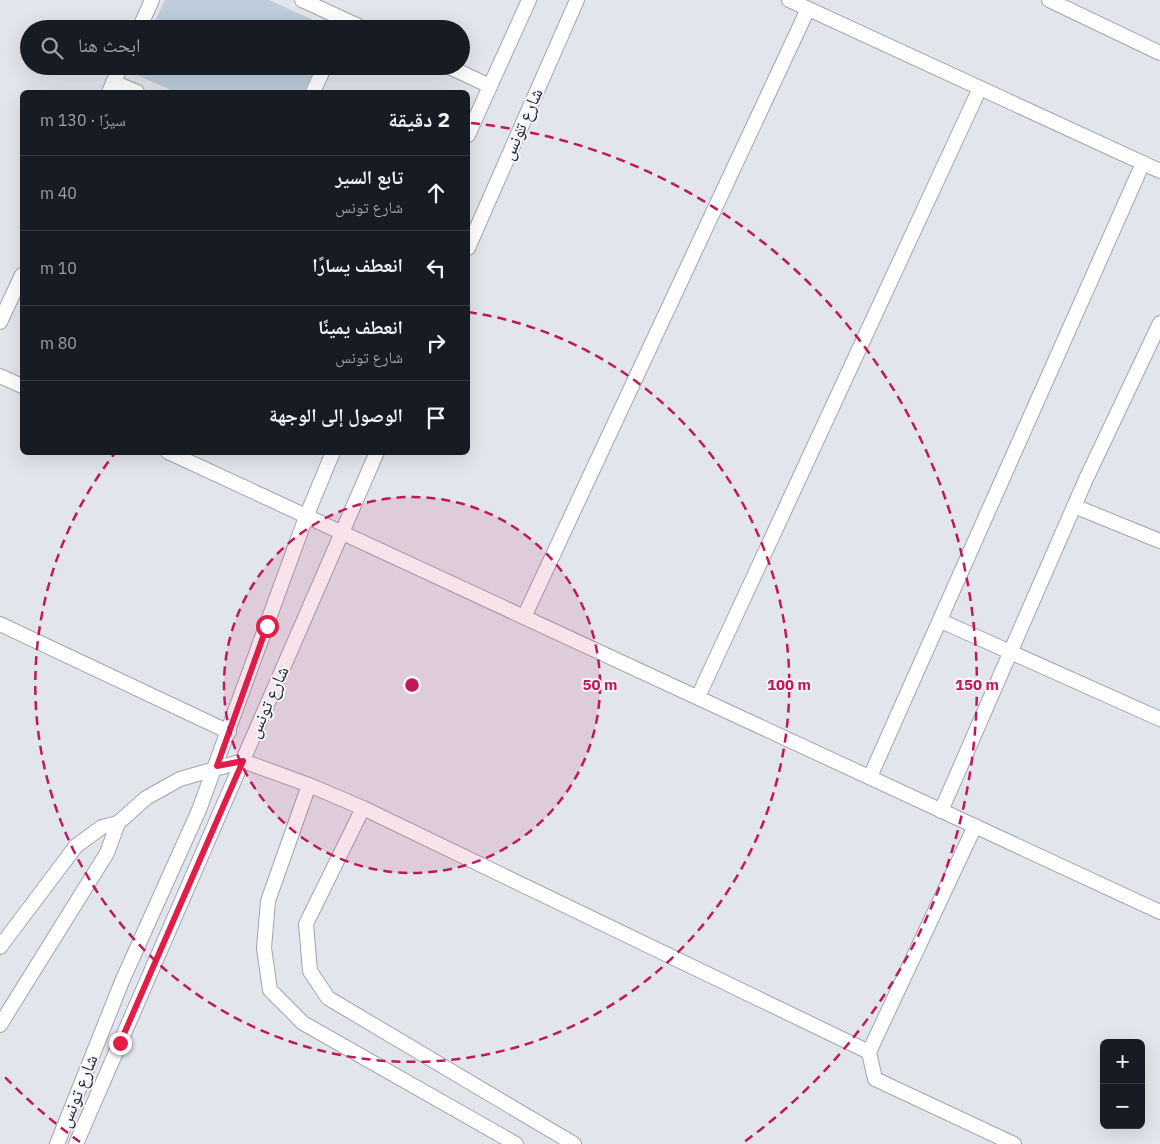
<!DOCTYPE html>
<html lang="ar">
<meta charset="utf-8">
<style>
:root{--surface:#171b24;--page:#20242c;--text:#f1f3f6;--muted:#9ea1a6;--line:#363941}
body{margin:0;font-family:"IBM Plex Sans","Noto Naskh Arabic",sans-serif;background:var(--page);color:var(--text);direction:rtl}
.controls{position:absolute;right:15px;bottom:15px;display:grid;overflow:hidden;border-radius:8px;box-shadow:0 5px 20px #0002}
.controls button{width:45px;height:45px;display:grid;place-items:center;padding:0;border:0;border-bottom:1px solid var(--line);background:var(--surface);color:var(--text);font:25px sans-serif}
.stop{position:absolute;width:15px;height:15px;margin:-11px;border:4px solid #e11d48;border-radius:50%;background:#fff}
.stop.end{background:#e11d48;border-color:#fff;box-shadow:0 1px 5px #0008}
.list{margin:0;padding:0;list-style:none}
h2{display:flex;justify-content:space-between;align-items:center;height:65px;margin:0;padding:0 20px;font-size:21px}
h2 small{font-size:16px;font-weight:400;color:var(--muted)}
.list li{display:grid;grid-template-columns:32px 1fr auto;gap:15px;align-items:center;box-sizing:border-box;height:75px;padding:0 20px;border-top:1px solid var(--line)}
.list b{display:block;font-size:19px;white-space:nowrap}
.list p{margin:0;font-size:16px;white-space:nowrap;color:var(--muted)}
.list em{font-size:16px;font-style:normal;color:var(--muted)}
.icon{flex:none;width:28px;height:28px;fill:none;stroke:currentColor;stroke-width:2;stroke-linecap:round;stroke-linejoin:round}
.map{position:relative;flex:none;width:1160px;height:1144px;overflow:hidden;direction:ltr}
.search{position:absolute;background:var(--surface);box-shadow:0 5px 20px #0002;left:20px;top:20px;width:450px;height:55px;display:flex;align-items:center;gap:12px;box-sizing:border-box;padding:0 18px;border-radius:28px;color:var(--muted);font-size:19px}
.panel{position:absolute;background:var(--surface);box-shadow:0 5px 20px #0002;left:20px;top:90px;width:450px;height:365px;border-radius:8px;direction:rtl}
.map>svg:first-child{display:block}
.green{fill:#becddb}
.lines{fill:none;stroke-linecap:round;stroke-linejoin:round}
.minor-casing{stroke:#a2a4b0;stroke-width:16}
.tertiary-casing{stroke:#a2a4b0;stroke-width:16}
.minor{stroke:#fff;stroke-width:14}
.tertiary{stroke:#fff;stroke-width:14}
.route{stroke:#e11d48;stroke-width:6}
.ring{fill:none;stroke:#c2185b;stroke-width:2.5;stroke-dasharray:9 6}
.labels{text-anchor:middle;stroke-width:4;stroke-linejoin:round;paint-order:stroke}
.street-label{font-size:18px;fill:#24253c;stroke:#f4f5f9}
.centre{fill:#c2185b;stroke:#f4f5f9;stroke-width:2.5}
.ring-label{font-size:15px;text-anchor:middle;font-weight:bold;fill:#c2185b;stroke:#f4f5f9;stroke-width:4;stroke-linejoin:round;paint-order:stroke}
</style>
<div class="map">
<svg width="1160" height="1144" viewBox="0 0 1160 1144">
<rect width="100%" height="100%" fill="#e3e5ec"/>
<g class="green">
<path d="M165,0H269L324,25L325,29H151Z"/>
<path d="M135,66H316L304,92H175L137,75Z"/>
</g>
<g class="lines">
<g class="minor-casing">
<g id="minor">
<path d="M302,0L365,29"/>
<path d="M789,0L1160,171"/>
<path d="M1049,0L1160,53"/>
<path d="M139,29L152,0"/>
<path d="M447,66L490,86"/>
<path d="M113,82L137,92"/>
<path d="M109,92L121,66"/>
<path d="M313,92L325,66"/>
<path d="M0,322L22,275"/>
<path d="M1074,506L1160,541"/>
<path d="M524,617L808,9"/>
<path d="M941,621L1160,719"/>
<path d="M0,624L229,732"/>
<path d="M698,697L980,88"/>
<path d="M870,777L1143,163"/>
<path d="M363,808L869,1052L975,826"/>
<path d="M941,811L1086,479L1160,323"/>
<path d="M869,1052L875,1079L1014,1144"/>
</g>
</g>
<g class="tertiary-casing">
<g id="tertiary">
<path d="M468,135L529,0"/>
<path d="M468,248L577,0"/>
<path d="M0,376L22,386"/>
<path d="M168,452L1160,912"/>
<path d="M309,785L268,901L264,948L270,990L303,1023L516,1144"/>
<path d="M0,947L76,846L102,827L118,823"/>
<path d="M0,1025L107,853L118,823L146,798L180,779L243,761L309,785L363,808L306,924L310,971L328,998L574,1144"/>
<path d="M57,1144L123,979L199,810L306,517L333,452"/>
<path d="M76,1144L377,452"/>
</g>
</g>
<use href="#minor" class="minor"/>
<use href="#tertiary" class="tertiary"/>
</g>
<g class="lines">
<path class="route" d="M120,1043L243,761L217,766L267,626"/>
</g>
<circle cx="412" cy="685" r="188" fill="#c2185b" fill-opacity=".12"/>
<g class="ring">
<circle cx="412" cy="685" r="188"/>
<path d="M468 312A377 377 0 1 1 115 453"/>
<path d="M80 1142A565 565 0 0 1 2 1074M471 123A565 565 0 0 1 744 1142"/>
</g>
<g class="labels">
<g class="street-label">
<text transform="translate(522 124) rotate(-66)" y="6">شارع تونس</text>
<text transform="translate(268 702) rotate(-66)" y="6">شارع تونس</text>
<text transform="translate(78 1091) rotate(-68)" y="6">شارع تونس</text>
</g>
</g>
<circle cx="412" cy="685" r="8" class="centre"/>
<g class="ring-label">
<text x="600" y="690">50 m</text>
<text x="789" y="690">100 m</text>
<text x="977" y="690">150 m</text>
</g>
</svg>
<div class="controls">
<button>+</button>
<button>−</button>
</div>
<div class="stop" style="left:267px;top:626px"></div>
<div class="stop end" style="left:120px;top:1043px"></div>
<div class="search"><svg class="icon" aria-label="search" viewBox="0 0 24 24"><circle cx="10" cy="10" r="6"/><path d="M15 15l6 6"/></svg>ابحث هنا</div>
<section class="panel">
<h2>2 دقيقة<small>سيرًا · 130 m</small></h2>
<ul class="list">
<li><svg class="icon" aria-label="ahead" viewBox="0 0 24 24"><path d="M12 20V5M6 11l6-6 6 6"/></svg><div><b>تابع السير</b><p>شارع تونس</p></div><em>40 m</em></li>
<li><svg class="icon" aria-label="left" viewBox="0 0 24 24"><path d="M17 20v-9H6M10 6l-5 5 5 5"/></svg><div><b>انعطف يسارًا</b></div><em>10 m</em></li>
<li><svg class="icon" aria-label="right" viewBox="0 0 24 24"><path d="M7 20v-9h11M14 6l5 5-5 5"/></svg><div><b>انعطف يمينًا</b><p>شارع تونس</p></div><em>80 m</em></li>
<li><svg class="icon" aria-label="arrive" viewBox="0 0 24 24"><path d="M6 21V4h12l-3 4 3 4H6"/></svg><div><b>الوصول إلى الوجهة</b></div></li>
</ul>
</section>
</div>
